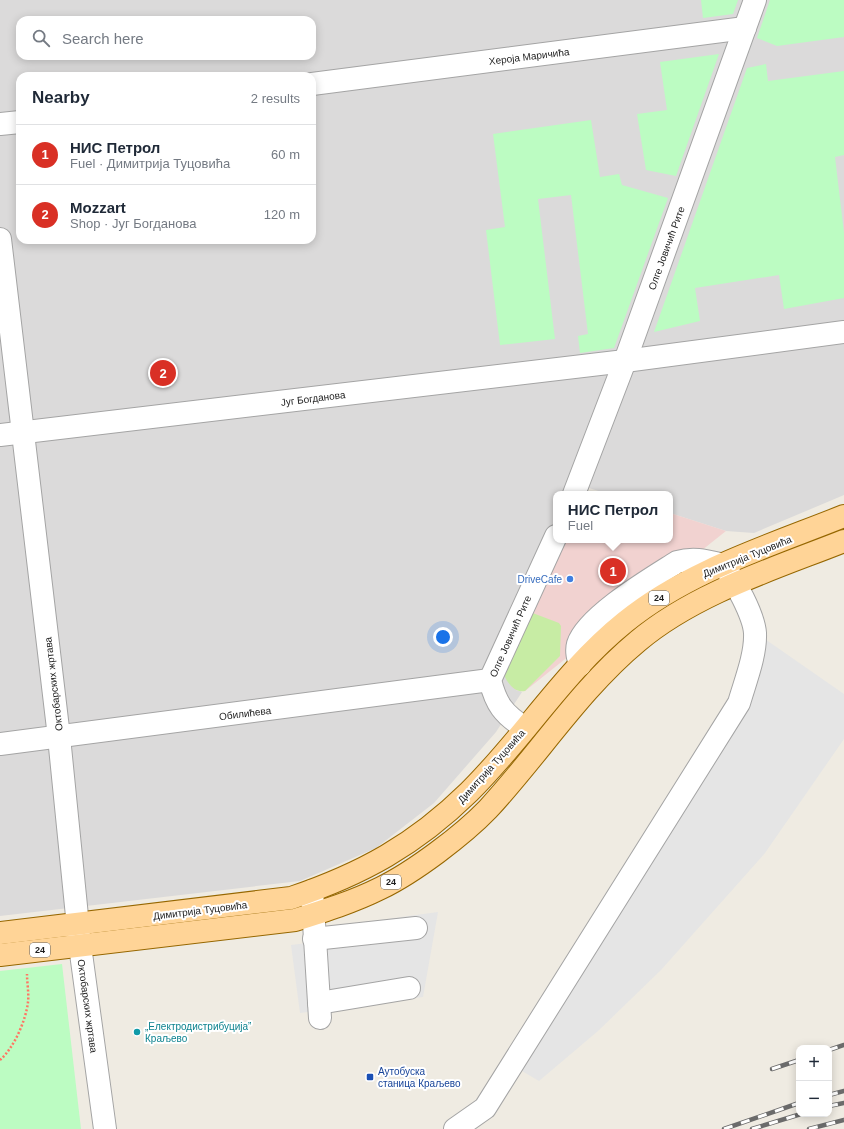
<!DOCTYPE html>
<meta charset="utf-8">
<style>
:root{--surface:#fff;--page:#f2f2f3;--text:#1f2937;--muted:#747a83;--line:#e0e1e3;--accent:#d93025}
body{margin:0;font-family:Helvetica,sans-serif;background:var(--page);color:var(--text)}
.controls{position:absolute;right:12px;bottom:12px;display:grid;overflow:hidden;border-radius:8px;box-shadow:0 2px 10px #0003}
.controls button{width:36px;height:36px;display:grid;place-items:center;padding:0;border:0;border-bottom:1px solid var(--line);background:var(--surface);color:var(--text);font:20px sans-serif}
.you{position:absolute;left:443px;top:637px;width:14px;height:14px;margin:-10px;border:3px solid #fff;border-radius:50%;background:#1a73e8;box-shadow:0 0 0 6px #1a73e833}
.badge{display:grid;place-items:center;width:26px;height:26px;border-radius:50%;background:var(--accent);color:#fff;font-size:13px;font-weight:700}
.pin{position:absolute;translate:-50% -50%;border:2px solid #fff;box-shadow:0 1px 4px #0006}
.popup{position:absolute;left:553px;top:491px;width:120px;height:52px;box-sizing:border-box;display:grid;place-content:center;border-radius:8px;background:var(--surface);filter:drop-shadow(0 1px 3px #0005);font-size:13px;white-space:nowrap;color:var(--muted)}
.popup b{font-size:15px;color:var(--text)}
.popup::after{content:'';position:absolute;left:50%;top:100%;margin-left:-8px;border:8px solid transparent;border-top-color:var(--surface)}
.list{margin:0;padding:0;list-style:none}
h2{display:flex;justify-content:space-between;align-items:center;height:52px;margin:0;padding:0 16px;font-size:17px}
h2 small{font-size:13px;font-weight:400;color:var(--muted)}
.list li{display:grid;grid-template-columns:26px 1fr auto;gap:12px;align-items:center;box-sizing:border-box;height:60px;padding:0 16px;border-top:1px solid var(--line)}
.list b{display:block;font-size:15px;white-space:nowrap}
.list p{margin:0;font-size:13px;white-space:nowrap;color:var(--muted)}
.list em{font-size:13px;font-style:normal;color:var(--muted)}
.icon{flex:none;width:22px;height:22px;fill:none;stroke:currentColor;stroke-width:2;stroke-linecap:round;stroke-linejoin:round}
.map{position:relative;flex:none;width:844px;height:1129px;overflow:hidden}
.search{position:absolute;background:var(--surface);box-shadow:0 2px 10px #0003;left:16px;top:16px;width:300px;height:44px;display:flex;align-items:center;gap:10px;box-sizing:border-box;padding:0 14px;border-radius:12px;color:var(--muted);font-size:15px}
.panel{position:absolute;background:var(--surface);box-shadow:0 2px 10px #0003;left:16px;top:72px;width:300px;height:172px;border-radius:12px}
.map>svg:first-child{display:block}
.residential{fill:#dbdada;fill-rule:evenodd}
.commercial{fill:#f1d2d0}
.grass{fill:#c7eca4}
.park{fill:#bcfcc2}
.parking{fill:#e5e5e5}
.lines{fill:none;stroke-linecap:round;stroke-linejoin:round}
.minor-casing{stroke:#a4a4a4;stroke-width:24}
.major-casing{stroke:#966700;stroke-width:24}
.path{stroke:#ff7663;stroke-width:2.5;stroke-dasharray:2 2;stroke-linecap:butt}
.minor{stroke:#fff;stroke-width:22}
.major{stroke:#ffd497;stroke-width:22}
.rail-casing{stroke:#6b6b6b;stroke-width:4.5}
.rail{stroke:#fff;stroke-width:3;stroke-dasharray:9;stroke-linecap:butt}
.shop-dot{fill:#3f7fe0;stroke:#fff;stroke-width:1.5}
.culture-dot{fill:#0f9aa8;stroke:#fff;stroke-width:1.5}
.transit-dot{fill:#1a4fb4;stroke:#fff;stroke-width:1.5}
.labels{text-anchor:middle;stroke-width:4;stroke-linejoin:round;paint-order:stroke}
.shield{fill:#fff;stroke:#616161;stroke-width:1}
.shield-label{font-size:9px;font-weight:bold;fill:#1d1d1d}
.street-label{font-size:10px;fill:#1d1d1d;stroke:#fff}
.shop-label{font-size:10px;fill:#366cbe;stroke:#fff;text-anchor:end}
.culture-label{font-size:10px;fill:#0d838f;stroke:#fff;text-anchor:start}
.transit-label{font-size:10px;fill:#164399;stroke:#fff;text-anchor:start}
</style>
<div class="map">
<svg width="844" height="1129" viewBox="0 0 844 1129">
<rect width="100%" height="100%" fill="#efebe2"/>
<path class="residential" d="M0,0H844V495L754,533L726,531L670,513V494H608L589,488L587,494H556V540L516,690L522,692L496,732L434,803L376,848L300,881L0,916ZM20,20H312V56H20ZM20,76H312V240H20Z"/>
<path class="commercial" d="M670,513L726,531L525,691L516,690L512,687L504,675L565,540H670Z"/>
<path class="grass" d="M530,612L559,623L561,626L560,656L525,691C515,693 508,684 504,675Z"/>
<g class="park">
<path d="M701,0H738L733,14L703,18Z"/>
<path d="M770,0H844V37L777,46L757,38Z"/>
<path d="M719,54L676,176L646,170L637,114L667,110L660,62Z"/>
<path d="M766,64L768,81L844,71V155L835,157L844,233V298L784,309L779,275L695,288L700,321L654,332L747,68Z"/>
<path d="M591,120L600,177L619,174L622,185L668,198L614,348L580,353L578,336L588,334L571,195L538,199L555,339L500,345L486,230L505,227L493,134Z"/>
<path d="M62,964L81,1129H0V971Z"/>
</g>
<g class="parking">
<path d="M755,632L844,694V739L765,853L661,970L598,1031L539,1081L512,1065L739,703Z"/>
<path d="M438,912L423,997L300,1013L291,945L323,941L321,928Z"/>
</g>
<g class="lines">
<g class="minor-casing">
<g id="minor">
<path d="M312,84L745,28"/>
<path d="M0,124L20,122"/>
<path d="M0,239L59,737L80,946L105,1129"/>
<path d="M0,435L625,361L844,332"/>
<path d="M574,494L625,361L755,0"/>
<path d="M525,728C503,714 496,704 490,680L556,536"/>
<path d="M0,744L490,680"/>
<path d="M312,891L320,1018"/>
<path d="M314,939L416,928"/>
<path d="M319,1003L409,988"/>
<path d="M455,1129L485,1108L739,703C745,682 756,655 755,633C754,615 734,580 724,565C707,561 694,557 677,562C652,578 587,616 578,644C576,651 578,658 580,665"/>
</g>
</g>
<g class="major-casing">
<g id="major">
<path d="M0,933L291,898C362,874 415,845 469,792C524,738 564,671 625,622C688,571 769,546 844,516"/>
<path d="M0,955L295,920C324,911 353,902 381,888C414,872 463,835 488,809C539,754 580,689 638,641C695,593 776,568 844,541"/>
</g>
</g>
<path class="path" d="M0,1060C14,1048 26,1020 28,1002C29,993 27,983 27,974"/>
<use href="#minor" class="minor"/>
<use href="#major" class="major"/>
<g class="rail-casing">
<g id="rail">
<path d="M829,1050L844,1045"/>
<path d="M772,1069L799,1060"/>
<path d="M829,1095L844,1091"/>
<path d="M829,1106L844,1103"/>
<path d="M724,1129L799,1103"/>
<path d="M752,1129L801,1114"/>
<path d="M809,1129L844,1120"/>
</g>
</g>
<use href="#rail" class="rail"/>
</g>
<circle class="shop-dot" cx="570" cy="579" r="4"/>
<circle class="culture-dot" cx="137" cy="1032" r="4"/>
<rect class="transit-dot" x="366" y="1073" width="8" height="8" rx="2"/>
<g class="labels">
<g class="shield">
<rect x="649" y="591" width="20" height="14" rx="3"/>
<rect x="381" y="875" width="20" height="14" rx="3"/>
<rect x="30" y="943" width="20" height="14" rx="3"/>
</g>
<g class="shield-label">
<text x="659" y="601">24</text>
<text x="391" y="885">24</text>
<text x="40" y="953">24</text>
</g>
<g class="street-label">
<text transform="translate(529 56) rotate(-7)" y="4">Хероја Маричића</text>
<text transform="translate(666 248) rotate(-70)" y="4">Олге Јовичић Рите</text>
<text transform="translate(313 398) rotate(-7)" y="4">Југ Богданова</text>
<text transform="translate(747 556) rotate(-22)" y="4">Димитрија Туцовића</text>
<text transform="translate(510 636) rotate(-66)" y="4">Олге Јовичић Рите</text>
<text transform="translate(53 684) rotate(-97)" y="4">Октобарских жртава</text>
<text transform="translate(245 713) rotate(-7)" y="4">Обилићева</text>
<text transform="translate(491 766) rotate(-48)" y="4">Димитрија Туцовића</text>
<text transform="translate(200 910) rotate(-7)" y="4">Димитрија Туцовића</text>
<text transform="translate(88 1006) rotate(82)" y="4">Октобарских жртава</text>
</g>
<g class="shop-label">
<text x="562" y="583">DriveCafe</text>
</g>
<g class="culture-label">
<text x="145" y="1030">„Електродистрибуција”<tspan x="145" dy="12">Краљево</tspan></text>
</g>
<g class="transit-label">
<text x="378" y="1075">Аутобуска<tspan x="378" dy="12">станица Краљево</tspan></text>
</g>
</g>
</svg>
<div class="controls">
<button>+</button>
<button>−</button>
</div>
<div class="you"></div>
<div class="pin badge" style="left:613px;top:571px">1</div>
<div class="popup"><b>НИС Петрол</b>Fuel</div>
<div class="pin badge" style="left:163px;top:373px">2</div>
<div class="search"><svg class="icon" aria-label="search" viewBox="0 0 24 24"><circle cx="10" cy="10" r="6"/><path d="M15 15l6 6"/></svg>Search here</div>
<section class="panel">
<h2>Nearby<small>2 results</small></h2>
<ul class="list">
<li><span class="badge">1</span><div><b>НИС Петрол</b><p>Fuel · Димитрија Туцовића</p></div><em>60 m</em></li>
<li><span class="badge">2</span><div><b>Mozzart</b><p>Shop · Југ Богданова</p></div><em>120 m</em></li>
</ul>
</section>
</div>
